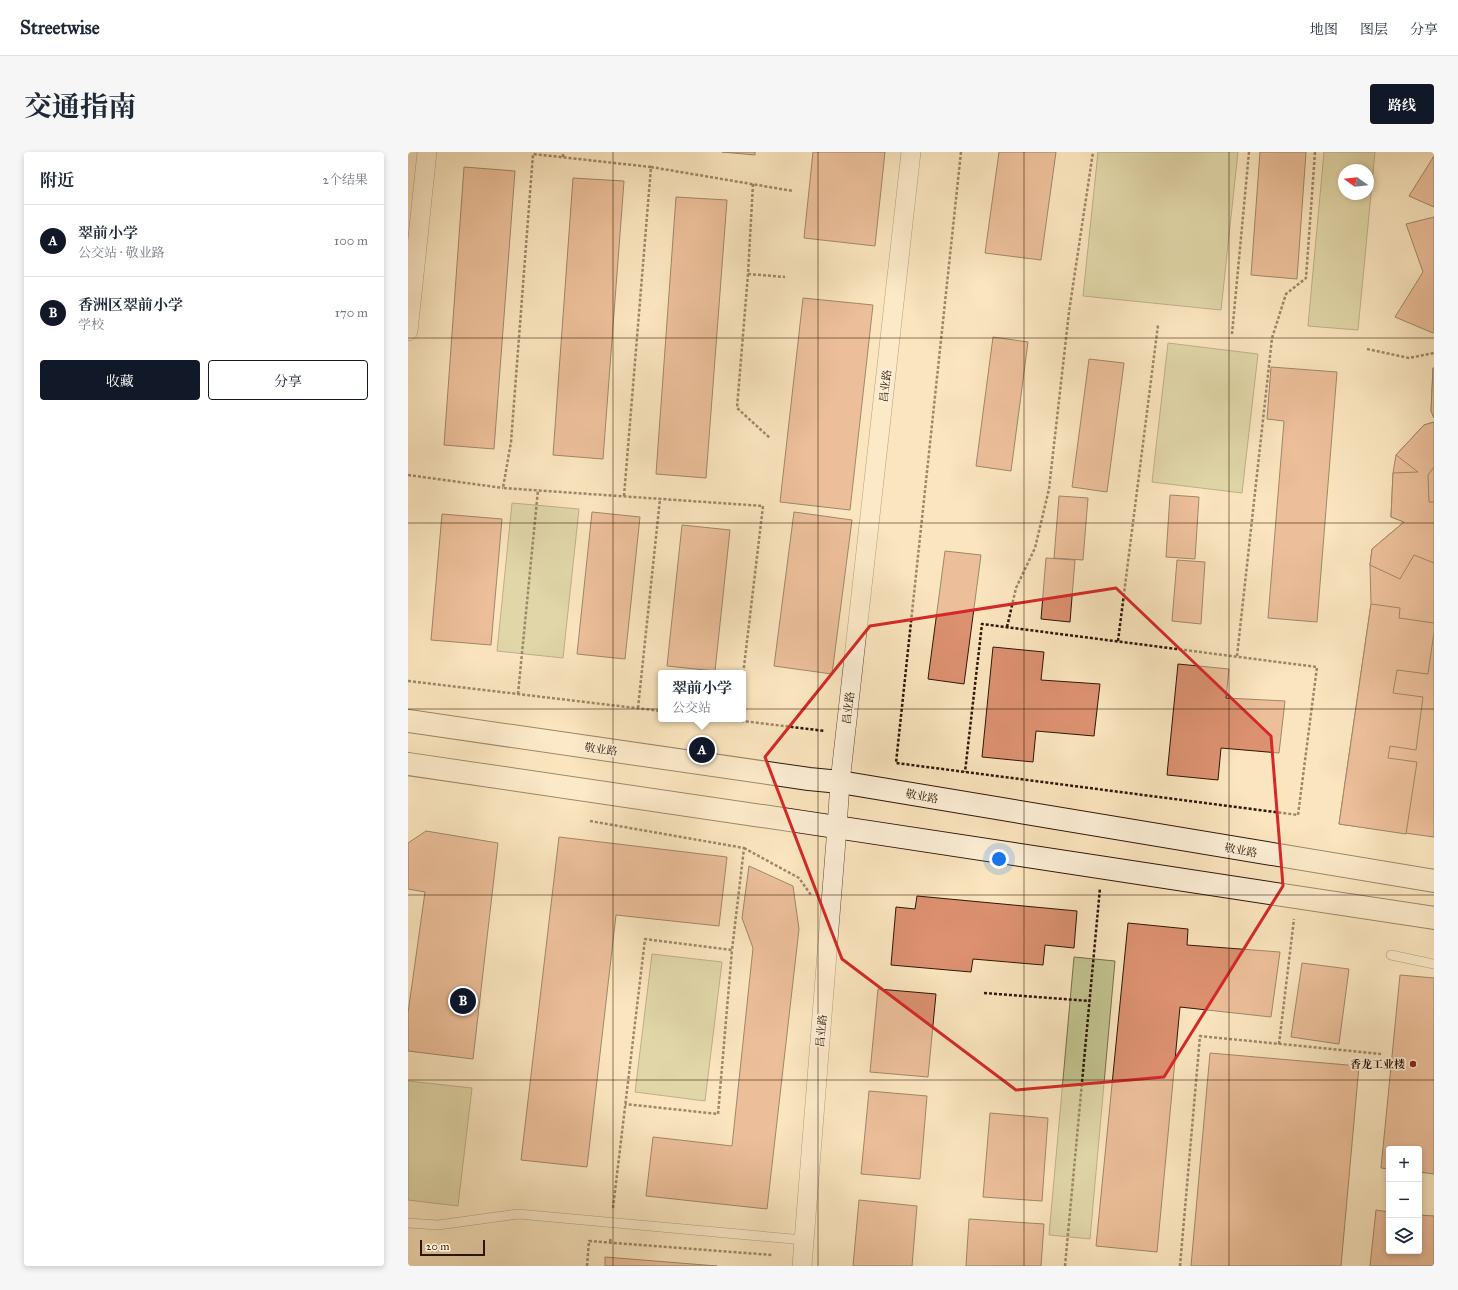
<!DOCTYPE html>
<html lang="zh">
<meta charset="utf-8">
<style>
:root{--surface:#fff;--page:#f6f6f7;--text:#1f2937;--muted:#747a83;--line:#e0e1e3;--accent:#111827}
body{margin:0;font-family:"IM FELL Great Primer","Noto Serif SC",serif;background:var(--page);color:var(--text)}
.controls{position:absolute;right:12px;bottom:12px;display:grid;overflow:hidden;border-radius:4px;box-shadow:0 2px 6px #0003}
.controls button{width:36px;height:36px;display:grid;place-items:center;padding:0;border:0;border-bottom:1px solid var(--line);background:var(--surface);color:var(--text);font:20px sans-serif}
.compass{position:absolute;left:930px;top:12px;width:36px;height:36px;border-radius:50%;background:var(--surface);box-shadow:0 2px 6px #0003;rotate:285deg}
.scale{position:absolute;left:12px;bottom:10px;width:65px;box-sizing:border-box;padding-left:4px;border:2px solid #2e1606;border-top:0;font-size:11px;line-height:14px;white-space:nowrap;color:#2e1606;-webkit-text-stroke:3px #fceed5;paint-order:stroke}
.you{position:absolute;left:591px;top:707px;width:14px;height:14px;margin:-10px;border:3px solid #fff;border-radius:50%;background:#1a73e8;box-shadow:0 0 0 6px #1a73e833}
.badge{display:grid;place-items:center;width:26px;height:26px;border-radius:50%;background:var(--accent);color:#fff;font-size:13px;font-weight:700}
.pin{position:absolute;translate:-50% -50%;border:2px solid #fff;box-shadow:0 1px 4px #0006}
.popup{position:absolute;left:250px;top:518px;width:88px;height:52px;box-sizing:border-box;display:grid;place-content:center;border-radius:4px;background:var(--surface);filter:drop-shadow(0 1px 3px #0005);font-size:13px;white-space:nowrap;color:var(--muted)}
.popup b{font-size:15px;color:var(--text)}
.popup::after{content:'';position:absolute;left:50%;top:100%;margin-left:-8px;border:8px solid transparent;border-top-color:var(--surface)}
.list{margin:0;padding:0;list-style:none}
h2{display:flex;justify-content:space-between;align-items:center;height:52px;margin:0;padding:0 16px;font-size:17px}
h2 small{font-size:13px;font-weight:400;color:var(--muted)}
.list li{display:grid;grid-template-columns:26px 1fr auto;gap:12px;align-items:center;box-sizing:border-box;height:72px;padding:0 16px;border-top:1px solid var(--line)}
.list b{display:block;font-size:15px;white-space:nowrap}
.list p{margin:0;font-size:13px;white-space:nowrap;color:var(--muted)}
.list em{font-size:13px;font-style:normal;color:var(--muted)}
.actions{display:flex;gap:8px;padding:12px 16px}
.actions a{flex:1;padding:9px 0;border:1px solid var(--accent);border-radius:4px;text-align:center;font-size:14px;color:var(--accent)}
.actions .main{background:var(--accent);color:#fff}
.icon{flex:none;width:22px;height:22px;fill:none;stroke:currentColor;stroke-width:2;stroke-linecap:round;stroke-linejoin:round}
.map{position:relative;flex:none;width:1026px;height:1114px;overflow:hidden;border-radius:4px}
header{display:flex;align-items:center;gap:24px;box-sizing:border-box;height:56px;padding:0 20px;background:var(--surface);border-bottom:1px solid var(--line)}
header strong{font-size:19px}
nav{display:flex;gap:22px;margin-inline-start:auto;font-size:14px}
.intro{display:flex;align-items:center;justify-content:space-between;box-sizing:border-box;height:96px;padding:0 24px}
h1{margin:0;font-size:28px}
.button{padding:10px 18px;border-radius:4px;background:var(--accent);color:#fff;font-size:14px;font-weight:700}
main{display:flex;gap:24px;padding:0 24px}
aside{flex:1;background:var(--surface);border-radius:4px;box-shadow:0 2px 6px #0003}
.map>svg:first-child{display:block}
.green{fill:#c1c38f;stroke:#786c4a;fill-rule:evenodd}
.building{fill:#dc9170;stroke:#2e1606}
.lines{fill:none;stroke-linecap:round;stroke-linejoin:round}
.lane-casing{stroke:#614a34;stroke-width:10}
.street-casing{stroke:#614a34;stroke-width:20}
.secondary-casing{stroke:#2e1606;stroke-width:24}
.path{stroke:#2e1606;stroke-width:2.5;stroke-dasharray:3 2;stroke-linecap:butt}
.lane{stroke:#fceed5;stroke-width:9}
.street{stroke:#fceed5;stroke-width:19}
.secondary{stroke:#fceed5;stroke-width:22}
.marked{fill:none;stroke:#d62828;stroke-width:3;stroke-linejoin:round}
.grid{fill:none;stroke:#2e1606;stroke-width:1;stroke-opacity:0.55}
.poi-dot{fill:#8f2418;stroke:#fceed5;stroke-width:1.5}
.labels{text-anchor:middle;stroke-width:3.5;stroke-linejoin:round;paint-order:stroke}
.street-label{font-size:11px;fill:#2e1606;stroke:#fceed5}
.poi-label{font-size:11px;font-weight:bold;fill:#2e1606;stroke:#fceed5;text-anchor:end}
</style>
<header>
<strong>Streetwise</strong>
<nav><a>地图</a><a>图层</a><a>分享</a></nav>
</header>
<div class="intro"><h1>交通指南</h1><a class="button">路线</a></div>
<main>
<aside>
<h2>附近<small>2个结果</small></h2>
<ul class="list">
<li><span class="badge">A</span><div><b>翠前小学</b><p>公交站 · 敬业路</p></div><em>100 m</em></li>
<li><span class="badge">B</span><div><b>香洲区翠前小学</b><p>学校</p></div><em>170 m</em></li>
</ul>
<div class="actions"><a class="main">收藏</a><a>分享</a></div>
</aside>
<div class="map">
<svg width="1026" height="1114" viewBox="0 0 1026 1114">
<rect width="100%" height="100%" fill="#fae5be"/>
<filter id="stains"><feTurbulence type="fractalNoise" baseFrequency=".005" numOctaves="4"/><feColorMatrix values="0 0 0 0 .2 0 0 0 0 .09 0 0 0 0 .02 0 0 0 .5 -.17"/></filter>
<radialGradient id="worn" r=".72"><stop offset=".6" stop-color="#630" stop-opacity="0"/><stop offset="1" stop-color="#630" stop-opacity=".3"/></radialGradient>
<g class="green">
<path d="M690,0H830L813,158L675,144Z"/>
<path d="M916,0H967L950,178L900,174ZM936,18H960V42H936Z"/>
<path d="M760,191L850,202L834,341L744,330Z"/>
<path d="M104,351L171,357L155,506L89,499Z"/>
<path d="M244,802L314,810L297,949L227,940Z"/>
<path d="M666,805L707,809L682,1087L641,1083Z"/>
<path d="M0,929L64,936L50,1054L0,1048Z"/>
</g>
<g class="building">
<path d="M314,0H347V3Z"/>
<path d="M405,0H477L467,94L396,86Z"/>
<path d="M591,0H648L633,108L577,101Z"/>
<path d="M852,0H898L889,127L843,123Z"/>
<path d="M1026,4V55L1001,44Z"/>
<path d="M56,15L107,19L86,297L36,293Z"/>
<path d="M165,26L216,29L195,307L145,303Z"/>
<path d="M268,45L319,48L298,326L248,322Z"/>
<path d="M1026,65V180L1025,181L987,165L1015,120L998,72Z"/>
<path d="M395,146L465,153L442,358L372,350Z"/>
<path d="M585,185L620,190L603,319L568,314Z"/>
<path d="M681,207L716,211L699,340L664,335Z"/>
<path d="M863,215L929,220L909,470L860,466L876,269L859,267Z"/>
<path d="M1025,216H1026V266L1023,259Z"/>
<path d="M1025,216H1026V266L1023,259Z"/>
<path d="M1026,270V685L931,672L963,452L962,413L964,397L996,370L983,365L985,321L988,303L1016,273Z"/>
<path d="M1026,270V315L1020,323L1021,350H1026V411L1006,403L992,427L962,413L964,397L996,370L983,365L985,321L1010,320L988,303L1016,273Z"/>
<path d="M762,343L791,345L787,407L758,405Z"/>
<path d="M651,344L680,346L675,408L646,406Z"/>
<path d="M184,360L232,365L217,507L169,502Z"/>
<path d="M386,360L444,368L424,522L366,514Z"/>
<path d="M34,362L94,367L83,493L23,488Z"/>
<path d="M274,373L322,378L307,519L259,514Z"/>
<path d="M537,399L573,403L556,532L520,527Z"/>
<path d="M638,406L667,408L662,470L633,467Z"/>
<path d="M769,408L797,410L793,472L764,469Z"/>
<path d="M963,452L992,456L991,466L1026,471V480L1020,522L989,518L985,541L1015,545L1008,598L982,594L980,606L1009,610L998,682L931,672Z"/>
<path d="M585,495L636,500L633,528L692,532L686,584L628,579L625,610L574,605Z"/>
<path d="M770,512L821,517L818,546L877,549L871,601L813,596L810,628L759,623Z"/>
<path d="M18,679L90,691L65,907L0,899V861L17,740L0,737V691Z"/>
<path d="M151,685L319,705L311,774L208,763L179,1015L113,1008Z"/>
<path d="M341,714L385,734L391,777L359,1057L238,1044L245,985L324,994L345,796L334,766Z"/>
<path d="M509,744L669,759L666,796L637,793L635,813L565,807L563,820L483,813L488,755L507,757Z"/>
<path d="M720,771L780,777L779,793L872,800L863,865L772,855L749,1100L688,1094Z"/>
<path d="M894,811L941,817L931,892L883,885Z"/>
<path d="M992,823L1026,826V1022L1011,1020V997H981V1017L973,1016Z"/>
<path d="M470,837L528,842L520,925L462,920Z"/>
<path d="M802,901L951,914L933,1114H783Z"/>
<path d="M461,939L519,944L512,1027L453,1022Z"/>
<path d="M582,961L640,966L634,1049L575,1045Z"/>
<path d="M451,1048L509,1054L504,1114H445Z"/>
<path d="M968,1058L981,1060V1099H1011V1063L1026,1064V1114H962Z"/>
<path d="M561,1067L636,1072L633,1114H558Z"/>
<path d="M197,1105L309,1114H197Z"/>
</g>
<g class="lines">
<g class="lane-casing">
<g id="lane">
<path d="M983,803L1026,812"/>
<path d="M0,1071L30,1073L110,1062L396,1088"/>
</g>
</g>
<g class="street-casing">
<g id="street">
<path d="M0,179L19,0"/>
<path d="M394,1114L429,676L432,630L503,0"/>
</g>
</g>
<g class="secondary-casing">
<g id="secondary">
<path d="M0,569L401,627L432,630L1026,729"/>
<path d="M0,612L395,670L1026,766"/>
</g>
</g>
<g class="path">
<path d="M553,0L488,611L890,663L909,515L574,472L557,620"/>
<path d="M155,5V0"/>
<path d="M243,15L125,2L103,290L95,336L355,354L335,523"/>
<path d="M345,32L340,122L329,256L362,286"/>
<path d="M340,122L377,125"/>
<path d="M824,182L841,0"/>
<path d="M959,197L1001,206L1026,201"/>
<path d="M0,323L95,336"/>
<path d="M216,344L243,15L385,39"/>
<path d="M599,475L608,436L627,396L641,337L661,160L685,0"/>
<path d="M710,489L750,173"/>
<path d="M829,504L864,186L878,142L898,126L907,0"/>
<path d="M0,529L253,559"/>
<path d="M110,542L130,338"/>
<path d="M230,556L252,347"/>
<path d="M318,567L417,579"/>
<path d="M182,669L336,696L324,798"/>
<path d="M336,696L391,726L403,743"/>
<path d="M576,841L682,849"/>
<path d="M871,892L886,767"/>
<path d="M205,1056L237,787L324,798L310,962L217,952"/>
<path d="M202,1090L203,1085"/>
<path d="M179,1114L181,1089L364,1103"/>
<path d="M657,1114L692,736"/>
<path d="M772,1114L792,884L973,902"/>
</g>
<use href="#lane" class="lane"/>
<use href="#street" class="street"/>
<use href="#secondary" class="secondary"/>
</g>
<path d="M0 0H1026V1114H0ZM708,436L863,584L875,734L756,925L608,938L434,807L357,605L462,474Z" fill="#fae5be" fill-opacity=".55" fill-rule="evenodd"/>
<path class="marked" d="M708,436L863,584L875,734L756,925L608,938L434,807L357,605L462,474Z"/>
<path class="grid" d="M205,0V1114M410,0V1114M616,0V1114M821,0V1114M0,186H1026M0,371H1026M0,557H1026M0,743H1026M0,928H1026"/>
<circle class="poi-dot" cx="1005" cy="912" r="4"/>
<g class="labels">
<g class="street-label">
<text transform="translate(477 234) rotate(-83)" y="4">昌业路</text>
<text transform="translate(440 556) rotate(-83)" y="4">昌业路</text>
<text transform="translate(193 597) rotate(8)" y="4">敬业路</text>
<text transform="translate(514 644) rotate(10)" y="4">敬业路</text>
<text transform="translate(833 698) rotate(10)" y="4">敬业路</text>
<text transform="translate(413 879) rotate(-85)" y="4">昌业路</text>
</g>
<g class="poi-label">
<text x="997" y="916">香龙工业楼</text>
</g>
</g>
<rect width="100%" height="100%" filter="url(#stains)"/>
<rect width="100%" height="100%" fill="url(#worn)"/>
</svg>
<div class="controls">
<button>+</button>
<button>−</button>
<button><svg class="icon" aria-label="layers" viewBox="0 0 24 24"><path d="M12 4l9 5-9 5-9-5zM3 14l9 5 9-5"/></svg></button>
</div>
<svg class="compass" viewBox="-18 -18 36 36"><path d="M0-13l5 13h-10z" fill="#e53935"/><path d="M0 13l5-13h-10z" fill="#747a83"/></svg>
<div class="scale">20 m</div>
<div class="you"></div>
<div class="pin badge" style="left:294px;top:598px">A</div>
<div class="popup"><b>翠前小学</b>公交站</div>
<div class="pin badge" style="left:55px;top:849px">B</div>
</div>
</main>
